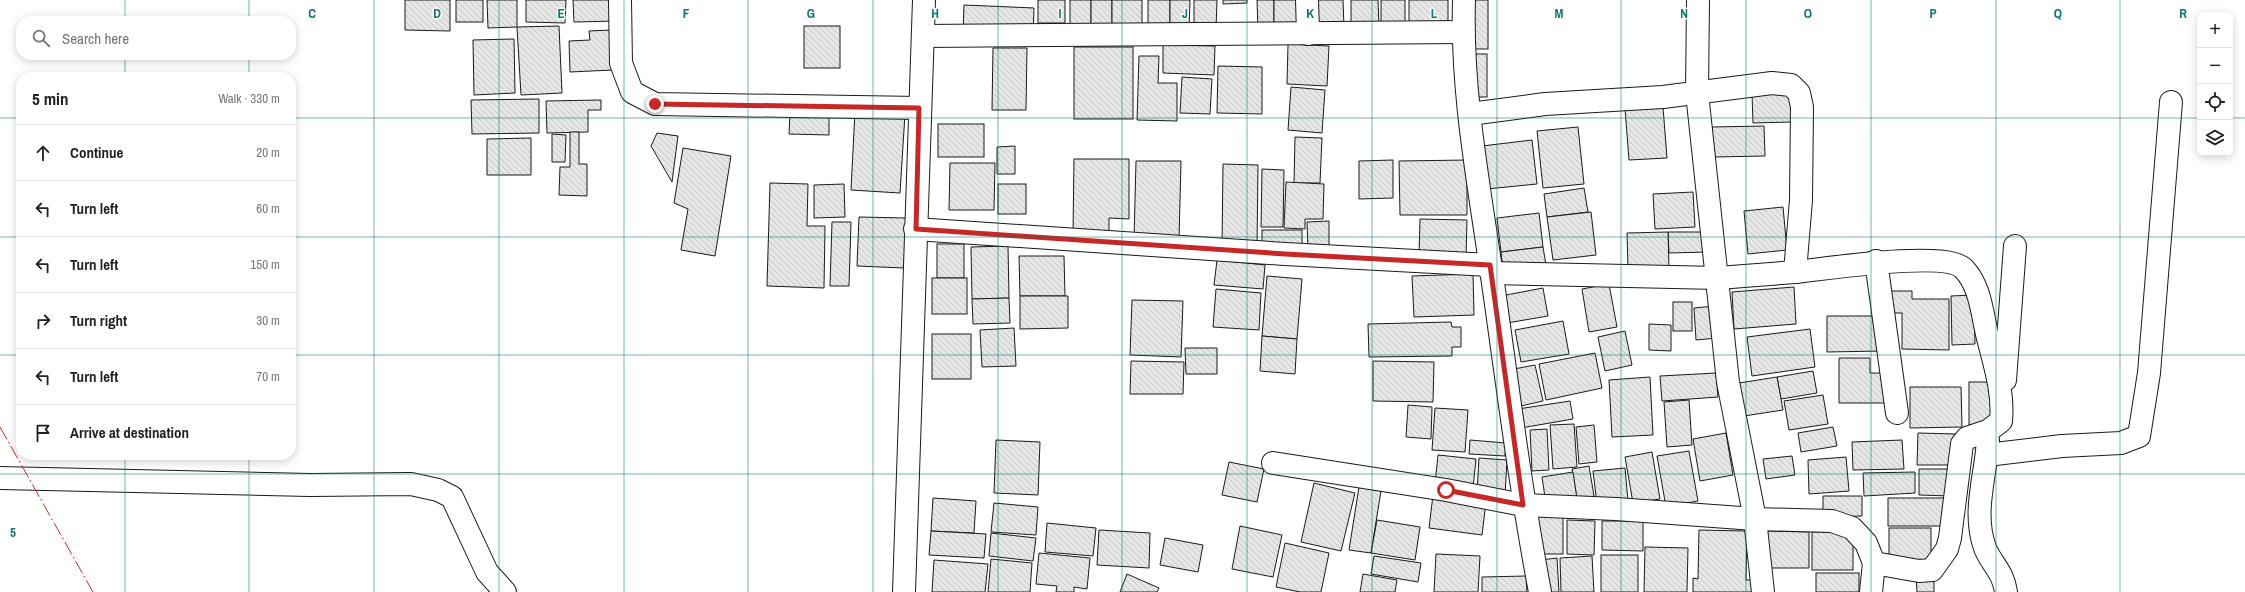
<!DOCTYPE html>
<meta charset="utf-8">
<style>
:root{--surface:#fff;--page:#f6f6f6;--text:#202124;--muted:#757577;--line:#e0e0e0}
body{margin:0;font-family:"Archivo Narrow",sans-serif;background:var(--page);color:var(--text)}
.controls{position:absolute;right:12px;top:12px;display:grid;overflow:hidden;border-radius:8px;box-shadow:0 2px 10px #0003}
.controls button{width:36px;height:36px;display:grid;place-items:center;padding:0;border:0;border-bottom:1px solid var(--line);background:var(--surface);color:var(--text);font:20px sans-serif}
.stop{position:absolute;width:12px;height:12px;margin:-9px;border:3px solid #c62828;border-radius:50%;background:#fff}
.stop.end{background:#c62828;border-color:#fff;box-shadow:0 1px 4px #0008}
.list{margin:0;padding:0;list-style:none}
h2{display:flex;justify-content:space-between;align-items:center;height:52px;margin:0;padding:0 16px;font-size:17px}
h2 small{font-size:13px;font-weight:400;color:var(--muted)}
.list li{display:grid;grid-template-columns:26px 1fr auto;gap:12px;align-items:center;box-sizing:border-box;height:56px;padding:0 16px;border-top:1px solid var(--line)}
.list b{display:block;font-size:15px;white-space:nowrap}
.list em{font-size:13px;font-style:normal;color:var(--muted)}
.icon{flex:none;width:22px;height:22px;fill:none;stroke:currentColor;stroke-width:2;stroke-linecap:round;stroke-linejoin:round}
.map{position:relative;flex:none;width:2245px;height:592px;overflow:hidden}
.search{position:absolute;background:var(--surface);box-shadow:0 2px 10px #0003;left:16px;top:16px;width:280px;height:44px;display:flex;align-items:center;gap:10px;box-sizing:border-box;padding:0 14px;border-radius:16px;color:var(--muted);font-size:15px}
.panel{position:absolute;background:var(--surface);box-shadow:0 2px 10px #0003;left:16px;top:72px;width:280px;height:388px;border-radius:16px}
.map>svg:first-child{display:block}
.building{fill:url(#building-back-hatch);stroke:#1a1a1a}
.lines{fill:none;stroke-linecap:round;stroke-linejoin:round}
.minor-casing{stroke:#1a1a1a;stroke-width:24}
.minor{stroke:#fff;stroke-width:22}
.power{stroke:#c62828;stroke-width:1;stroke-dasharray:14 3 2 3;stroke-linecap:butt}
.route{stroke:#c62828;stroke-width:5}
.grid{fill:none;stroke:#0f766e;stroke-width:1;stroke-opacity:0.55}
.grid-label{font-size:13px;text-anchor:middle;font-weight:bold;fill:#0f766e;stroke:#fff;stroke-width:3;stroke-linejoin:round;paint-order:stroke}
</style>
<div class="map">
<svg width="2245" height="592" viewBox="0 0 2245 592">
<defs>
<pattern id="building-back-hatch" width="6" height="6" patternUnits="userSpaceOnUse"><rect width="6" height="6" fill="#e6e6e6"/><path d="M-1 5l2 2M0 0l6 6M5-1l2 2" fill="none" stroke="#c5c5c5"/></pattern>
</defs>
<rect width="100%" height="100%" fill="#fff"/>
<g class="building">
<path d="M405,0H450V31L405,30Z"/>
<rect x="456" y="0" width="27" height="22"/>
<path d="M487,0H517V27L488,28Z"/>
<path d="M526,0H566L565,23L526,22Z"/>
<path d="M573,0H616L617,21L574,22Z"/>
<rect x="1038" y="0" width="27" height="23"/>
<rect x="1070" y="0" width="21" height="29"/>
<rect x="1091" y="0" width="21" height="29"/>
<path d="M1112,0H1142V28L1112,29Z"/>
<rect x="1148" y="0" width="22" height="29"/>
<path d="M1170,0H1190L1189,30L1170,29Z"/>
<path d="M1194,0H1217L1216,29H1194Z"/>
<path d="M1223,0H1247V3L1223,4Z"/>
<path d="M1257,0H1274V29L1258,30Z"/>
<path d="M1274,0H1297L1298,28L1274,29Z"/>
<path d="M1314,0H1343L1344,27L1315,28Z"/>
<path d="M1351,0H1378L1379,27H1351Z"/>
<rect x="1381" y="0" width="24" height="26"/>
<rect x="1409" y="0" width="39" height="26"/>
<rect x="1468" y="0" width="20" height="49"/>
<path d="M964,5L1034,8L1033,35L963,33Z"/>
<path d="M559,26L562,93L521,95L517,27Z"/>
<rect x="804" y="26" width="36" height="42"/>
<path d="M611,30L613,70L570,72L569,41L590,40L589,31Z"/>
<path d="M514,39L515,93L474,95L473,40Z"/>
<path d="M1288,44L1329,46L1327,86L1287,84Z"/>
<path d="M1163,45L1215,46L1214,75L1163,73Z"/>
<rect x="1074" y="47" width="59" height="72"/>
<path d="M993,48H1027L1026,110H992Z"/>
<rect x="1474" y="54" width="13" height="43"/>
<path d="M1139,56H1159L1158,83H1177V121L1137,120Z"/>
<path d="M1218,66L1262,67V114L1217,113Z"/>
<path d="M1182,77L1212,79L1210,114L1180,113Z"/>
<path d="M1291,87L1325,90L1322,133L1288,130Z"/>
<path d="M1791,93V122L1753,123L1752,94Z"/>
<path d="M539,99V133L472,134L471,100Z"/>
<path d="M601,100V110H588V132L547,133L546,101Z"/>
<path d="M1663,107L1667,158L1629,160L1625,109Z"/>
<path d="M855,111L905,114L900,193L851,190Z"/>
<path d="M790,113L829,114V135L789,134Z"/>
<rect x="938" y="124" width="46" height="33"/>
<path d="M1764,126L1765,156L1713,157L1712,127Z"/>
<path d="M1578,127L1584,184L1543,188L1537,131Z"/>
<path d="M570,132H579V164H587V196L559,195L560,167H570Z"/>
<path d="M657,133L678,136L672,182L651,146Z"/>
<path d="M552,134L566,135L565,162H552Z"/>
<path d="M1295,137L1322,138L1320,183H1294Z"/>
<path d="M531,138V175H487V139Z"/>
<path d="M1532,140L1537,184L1487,189L1482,146Z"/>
<path d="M1015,146V174H997V147Z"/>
<path d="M683,148L731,156L715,256L681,250L688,209L674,203Z"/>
<path d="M1074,159H1129V219L1109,218V233L1073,232Z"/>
<path d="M1393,160V198L1359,199V161Z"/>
<path d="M1467,160V215H1400L1399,161Z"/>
<path d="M1136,161H1181L1179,239H1134Z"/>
<path d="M950,163H995L994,210H949Z"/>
<path d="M1223,164L1258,165L1257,247L1222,246Z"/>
<path d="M1262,169L1284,170L1283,227H1261Z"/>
<path d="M1286,182L1324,184L1323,219H1305V229L1284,228Z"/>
<path d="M770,183L808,184L807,226H825L824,288L767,286Z"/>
<path d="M844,184L845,217L814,218V185Z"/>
<rect x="998" y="184" width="28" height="30"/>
<path d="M1584,188L1588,212L1547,217L1544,194Z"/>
<path d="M1693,192L1695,227L1655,229L1653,194Z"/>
<path d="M1783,207L1787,250L1748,254L1744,211Z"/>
<path d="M1591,212L1596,255L1553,260L1547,217Z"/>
<path d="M1539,213L1543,247L1501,252L1497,218Z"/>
<path d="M859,217L906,218L904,268L857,266Z"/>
<path d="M1420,219L1467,220L1466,257L1419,256Z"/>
<path d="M1329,221V250L1308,251L1307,222Z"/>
<path d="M832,222H851L849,286H830Z"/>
<rect x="1262" y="230" width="40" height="20"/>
<path d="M1668,232H1708V252L1669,253Z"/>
<path d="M1668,232L1669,269H1628L1627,233Z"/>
<rect x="937" y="244" width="27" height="34"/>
<path d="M1008,246L1009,298L972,299L971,247Z"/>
<path d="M1543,247L1546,265L1503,270L1501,252Z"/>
<path d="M1019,256H1064L1065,296H1020Z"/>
<path d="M1217,260L1265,265L1263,289L1214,285Z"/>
<path d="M1473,274L1474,315L1414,317L1412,276Z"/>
<path d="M1267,276L1302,279L1297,339L1262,336Z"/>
<rect x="932" y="278" width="35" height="36"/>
<path d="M1609,284L1617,327L1589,332L1582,289Z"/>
<path d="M1794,287L1796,324L1734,329L1732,292Z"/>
<path d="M1543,288L1548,316L1507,323L1501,296Z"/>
<path d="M1216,289L1261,293L1259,330L1213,327Z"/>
<path d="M1886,291H1912V299H1949V350L1902,349V313H1886Z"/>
<path d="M1974,295L1975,344L1952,345L1951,296Z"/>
<path d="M1020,296H1068V328L1020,329Z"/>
<path d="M1009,298L1010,323L973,324L972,299Z"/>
<path d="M1132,300L1183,301L1181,357L1130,355Z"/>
<rect x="1673" y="302" width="19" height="29"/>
<path d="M1715,306L1717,338L1696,340L1694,308Z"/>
<path d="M1827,316H1882L1883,351L1827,352Z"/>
<path d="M1563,321L1569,354L1521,362L1515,330Z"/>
<path d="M1451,322L1452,327H1461V347H1452V356L1369,357L1368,324Z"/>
<path d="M1649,324L1671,325V351L1649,350Z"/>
<path d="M1014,328L1016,366L982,367L980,330Z"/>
<path d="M1810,329L1815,367L1752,376L1747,337Z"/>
<path d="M1625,331L1632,365L1605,371L1598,337Z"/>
<rect x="932" y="334" width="39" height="45"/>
<path d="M1262,336L1297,339L1295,374L1260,371Z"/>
<path d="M1185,348H1217V374H1186Z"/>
<path d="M1595,353L1602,388L1546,400L1539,364Z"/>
<path d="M1839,358H1870V373H1887V403H1839Z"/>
<path d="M1131,361L1184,362L1183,394H1130Z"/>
<path d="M1373,361L1434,362L1433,402L1373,401Z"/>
<path d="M1535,365L1543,401L1521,406L1514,369Z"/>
<path d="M1813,371L1817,393L1781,399L1777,377Z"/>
<path d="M1716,373L1718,397L1662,401L1660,376Z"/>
<path d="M1650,377L1653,435L1612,437L1609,380Z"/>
<path d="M1777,377L1783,410L1744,416L1739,383Z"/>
<rect x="1969" y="382" width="25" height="43"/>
<path d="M1910,387H1961L1962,427L1910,428Z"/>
<path d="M1823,395L1828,424L1789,430L1784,401Z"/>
<path d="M1689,400L1692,445L1667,447L1664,402Z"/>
<path d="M1570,401L1573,419L1521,428L1518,409Z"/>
<path d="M1408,405L1432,407L1431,439L1406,437Z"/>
<path d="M1435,408L1468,410L1465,452L1432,450Z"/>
<path d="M1574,424L1577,467L1553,469L1550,425Z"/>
<path d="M1594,425L1597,462L1579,464L1576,427Z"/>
<path d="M1833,427L1837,446L1801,452L1798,433Z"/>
<path d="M1547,429L1549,470L1532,471L1530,430Z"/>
<path d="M1726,433L1733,475L1700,481L1693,439Z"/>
<path d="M1918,433L1956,434L1955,465H1917Z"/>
<path d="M996,440L1040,442L1038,495L994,493Z"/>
<path d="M1470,440L1506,443L1505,456L1469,454Z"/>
<path d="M1902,440L1904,469L1853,470L1852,442Z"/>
<path d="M1689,451L1698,501L1666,507L1657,456Z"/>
<path d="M1652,452L1660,499L1633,503L1625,457Z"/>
<path d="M1438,455L1476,459L1473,488L1435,484Z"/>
<path d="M1792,456L1795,475L1766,479L1763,459Z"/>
<path d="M1846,457L1849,491L1809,494L1808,460Z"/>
<path d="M1479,458L1507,460L1505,495L1477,493Z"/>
<path d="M1229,462L1264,469L1257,502L1222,495Z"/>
<path d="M1589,466L1595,502L1577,499L1572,469Z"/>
<path d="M1625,468L1628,501L1597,504L1593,471Z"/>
<path d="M1919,469H1950V496L1919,495Z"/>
<path d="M1573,472L1577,499L1546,504L1542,477Z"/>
<path d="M1915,472V493L1864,496L1863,473Z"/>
<path d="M1314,483L1355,493L1341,551L1301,542Z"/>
<path d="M1359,487L1381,491L1371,553L1349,550Z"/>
<path d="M1433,495L1486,502L1482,535L1429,528Z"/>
<path d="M1823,496H1862V516L1823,517Z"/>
<path d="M933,498L976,501L974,533L931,531Z"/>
<path d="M1888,498H1944L1943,526H1888Z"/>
<path d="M994,503L1038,507L1036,535L991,532Z"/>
<rect x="1536" y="515" width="27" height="39"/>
<path d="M1377,520L1420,527L1415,560L1371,553Z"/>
<path d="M1567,520L1595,521L1594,555L1567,554Z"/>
<path d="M1602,521H1643V551L1602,550Z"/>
<path d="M1047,523L1096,528L1093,556L1045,552Z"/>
<path d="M1240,526L1282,535L1273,577L1232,569Z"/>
<rect x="1889" y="528" width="42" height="34"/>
<path d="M1099,530L1150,533L1149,568L1097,565Z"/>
<path d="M1699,530L1747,531L1746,580H1758V592H1693V578L1698,579Z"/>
<path d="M931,531L986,534L984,558L929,555Z"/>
<path d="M1766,531L1809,532V568H1766Z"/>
<rect x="1812" y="532" width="41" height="38"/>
<path d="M991,533L1036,538L1033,561L989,556Z"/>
<path d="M1165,538L1203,545L1198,572L1160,565Z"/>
<path d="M1285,543L1329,553L1321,592H1300L1276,587Z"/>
<path d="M1645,547L1688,548L1687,592H1644Z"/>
<path d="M1039,553L1090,558L1087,589L1074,587V592H1056L1057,586L1036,584Z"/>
<path d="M1436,554L1480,556L1478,592H1434Z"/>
<rect x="1601" y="555" width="37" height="37"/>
<path d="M1374,556L1421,563L1418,582L1371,574Z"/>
<path d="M1592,556L1594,592H1561L1560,558Z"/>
<path d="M1557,558L1559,592H1543L1540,560Z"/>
<path d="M991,559L1032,563L1030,592H988Z"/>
<path d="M934,560L988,564L985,592H932Z"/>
<rect x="1816" y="573" width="43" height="19"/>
<path d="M1127,574L1159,588L1157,592H1120Z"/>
<path d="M1363,574L1397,580L1395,592H1360Z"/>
<path d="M1916,575H1934V592H1917Z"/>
<path d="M1526,576L1527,592H1482V577Z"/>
</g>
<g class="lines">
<g class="minor-casing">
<g id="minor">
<path d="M620,0L621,63L632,92L655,104L919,108"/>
<path d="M1307,0L1308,34"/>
<path d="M1464,0C1461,92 1479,185 1492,276C1507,381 1520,487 1540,592"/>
<path d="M1698,0L1697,93L1728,382L1755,519L1763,592"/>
<path d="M923,36L1463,32"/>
<path d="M1470,114L1545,104L1663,97L1772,83L1791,85L1799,93L1802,107L1801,200L1795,272C1824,269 1946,250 1964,269C1980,286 1982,312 1987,334C1994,363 2004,392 2001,421L1988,431L1967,438L1962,444L1950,538L1947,549L1932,570L1919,571L1874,563L1871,592"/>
<path d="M915,229L1285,254L1490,265"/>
<path d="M1876,261L1897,413"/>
<path d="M1491,273L1718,278L1795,272"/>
<path d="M2005,380L2015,246"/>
<path d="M1988,440C1986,476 1972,512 1985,548C1992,565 2003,571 2006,592"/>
<path d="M1987,455L2062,446L2121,443L2139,436L2149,373L2171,102"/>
<path d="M1273,463L1446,490L1523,505L1616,509L1755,519L1832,521L1852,528L1866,543L1874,563"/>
<path d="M0,478L310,485L411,484L438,490L452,497L487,572L505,592"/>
<path d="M904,592L924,0"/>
</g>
</g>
<use href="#minor" class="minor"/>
<path class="power" d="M0,427L93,592"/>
</g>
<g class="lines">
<path class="route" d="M655,104L919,108L916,229L1285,254L1490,265L1523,505L1446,490"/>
</g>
<path class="grid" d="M125,0V21M249,0V21M374,0V592M499,0V592M624,0V592M748,0V592M873,0V592M998,0V592M1122,0V592M1247,0V592M1372,0V592M1497,0V592M1621,0V592M1746,0V592M1871,0V592M1996,0V592M2120,0V592M125,55V77M249,55V77M0,118H21M291,118H2200M2230,118H2245M0,237H21M291,237H2245M0,355H21M291,355H2245M125,455V592M249,455V592M0,474H2245"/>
<g class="grid-label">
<text x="312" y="18">C</text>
<text x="437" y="18">D</text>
<text x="561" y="18">E</text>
<text x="686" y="18">F</text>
<text x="811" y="18">G</text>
<text x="935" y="18">H</text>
<text x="1060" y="18">I</text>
<text x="1185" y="18">J</text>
<text x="1310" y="18">K</text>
<text x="1434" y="18">L</text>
<text x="1559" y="18">M</text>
<text x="1684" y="18">N</text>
<text x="1808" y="18">O</text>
<text x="1933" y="18">P</text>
<text x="2058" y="18">Q</text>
<text x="2183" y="18">R</text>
<text x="13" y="537">5</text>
</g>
</svg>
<div class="controls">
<button>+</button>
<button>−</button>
<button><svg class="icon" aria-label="locate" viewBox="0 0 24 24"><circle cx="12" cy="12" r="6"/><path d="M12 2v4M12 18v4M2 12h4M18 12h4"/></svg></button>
<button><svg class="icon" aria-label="layers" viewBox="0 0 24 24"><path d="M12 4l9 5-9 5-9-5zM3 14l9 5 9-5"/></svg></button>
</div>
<div class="stop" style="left:1446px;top:490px"></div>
<div class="stop end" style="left:655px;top:104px"></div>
<div class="search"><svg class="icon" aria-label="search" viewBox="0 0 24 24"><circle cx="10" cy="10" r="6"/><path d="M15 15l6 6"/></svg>Search here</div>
<section class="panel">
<h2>5 min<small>Walk · 330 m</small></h2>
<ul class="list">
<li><svg class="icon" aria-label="ahead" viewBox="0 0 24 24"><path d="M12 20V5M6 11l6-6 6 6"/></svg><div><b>Continue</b></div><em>20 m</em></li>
<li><svg class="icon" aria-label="left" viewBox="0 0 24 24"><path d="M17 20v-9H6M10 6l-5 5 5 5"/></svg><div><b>Turn left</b></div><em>60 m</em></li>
<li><svg class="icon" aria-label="left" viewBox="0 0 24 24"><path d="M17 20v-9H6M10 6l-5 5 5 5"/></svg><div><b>Turn left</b></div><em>150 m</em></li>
<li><svg class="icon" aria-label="right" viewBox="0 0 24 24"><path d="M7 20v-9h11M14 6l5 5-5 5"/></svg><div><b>Turn right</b></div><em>30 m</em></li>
<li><svg class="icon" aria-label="left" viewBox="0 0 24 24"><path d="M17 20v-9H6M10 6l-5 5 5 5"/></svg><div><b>Turn left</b></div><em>70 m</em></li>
<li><svg class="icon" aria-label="arrive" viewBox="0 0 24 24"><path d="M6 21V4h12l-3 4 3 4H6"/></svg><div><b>Arrive at destination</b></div></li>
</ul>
</section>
</div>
